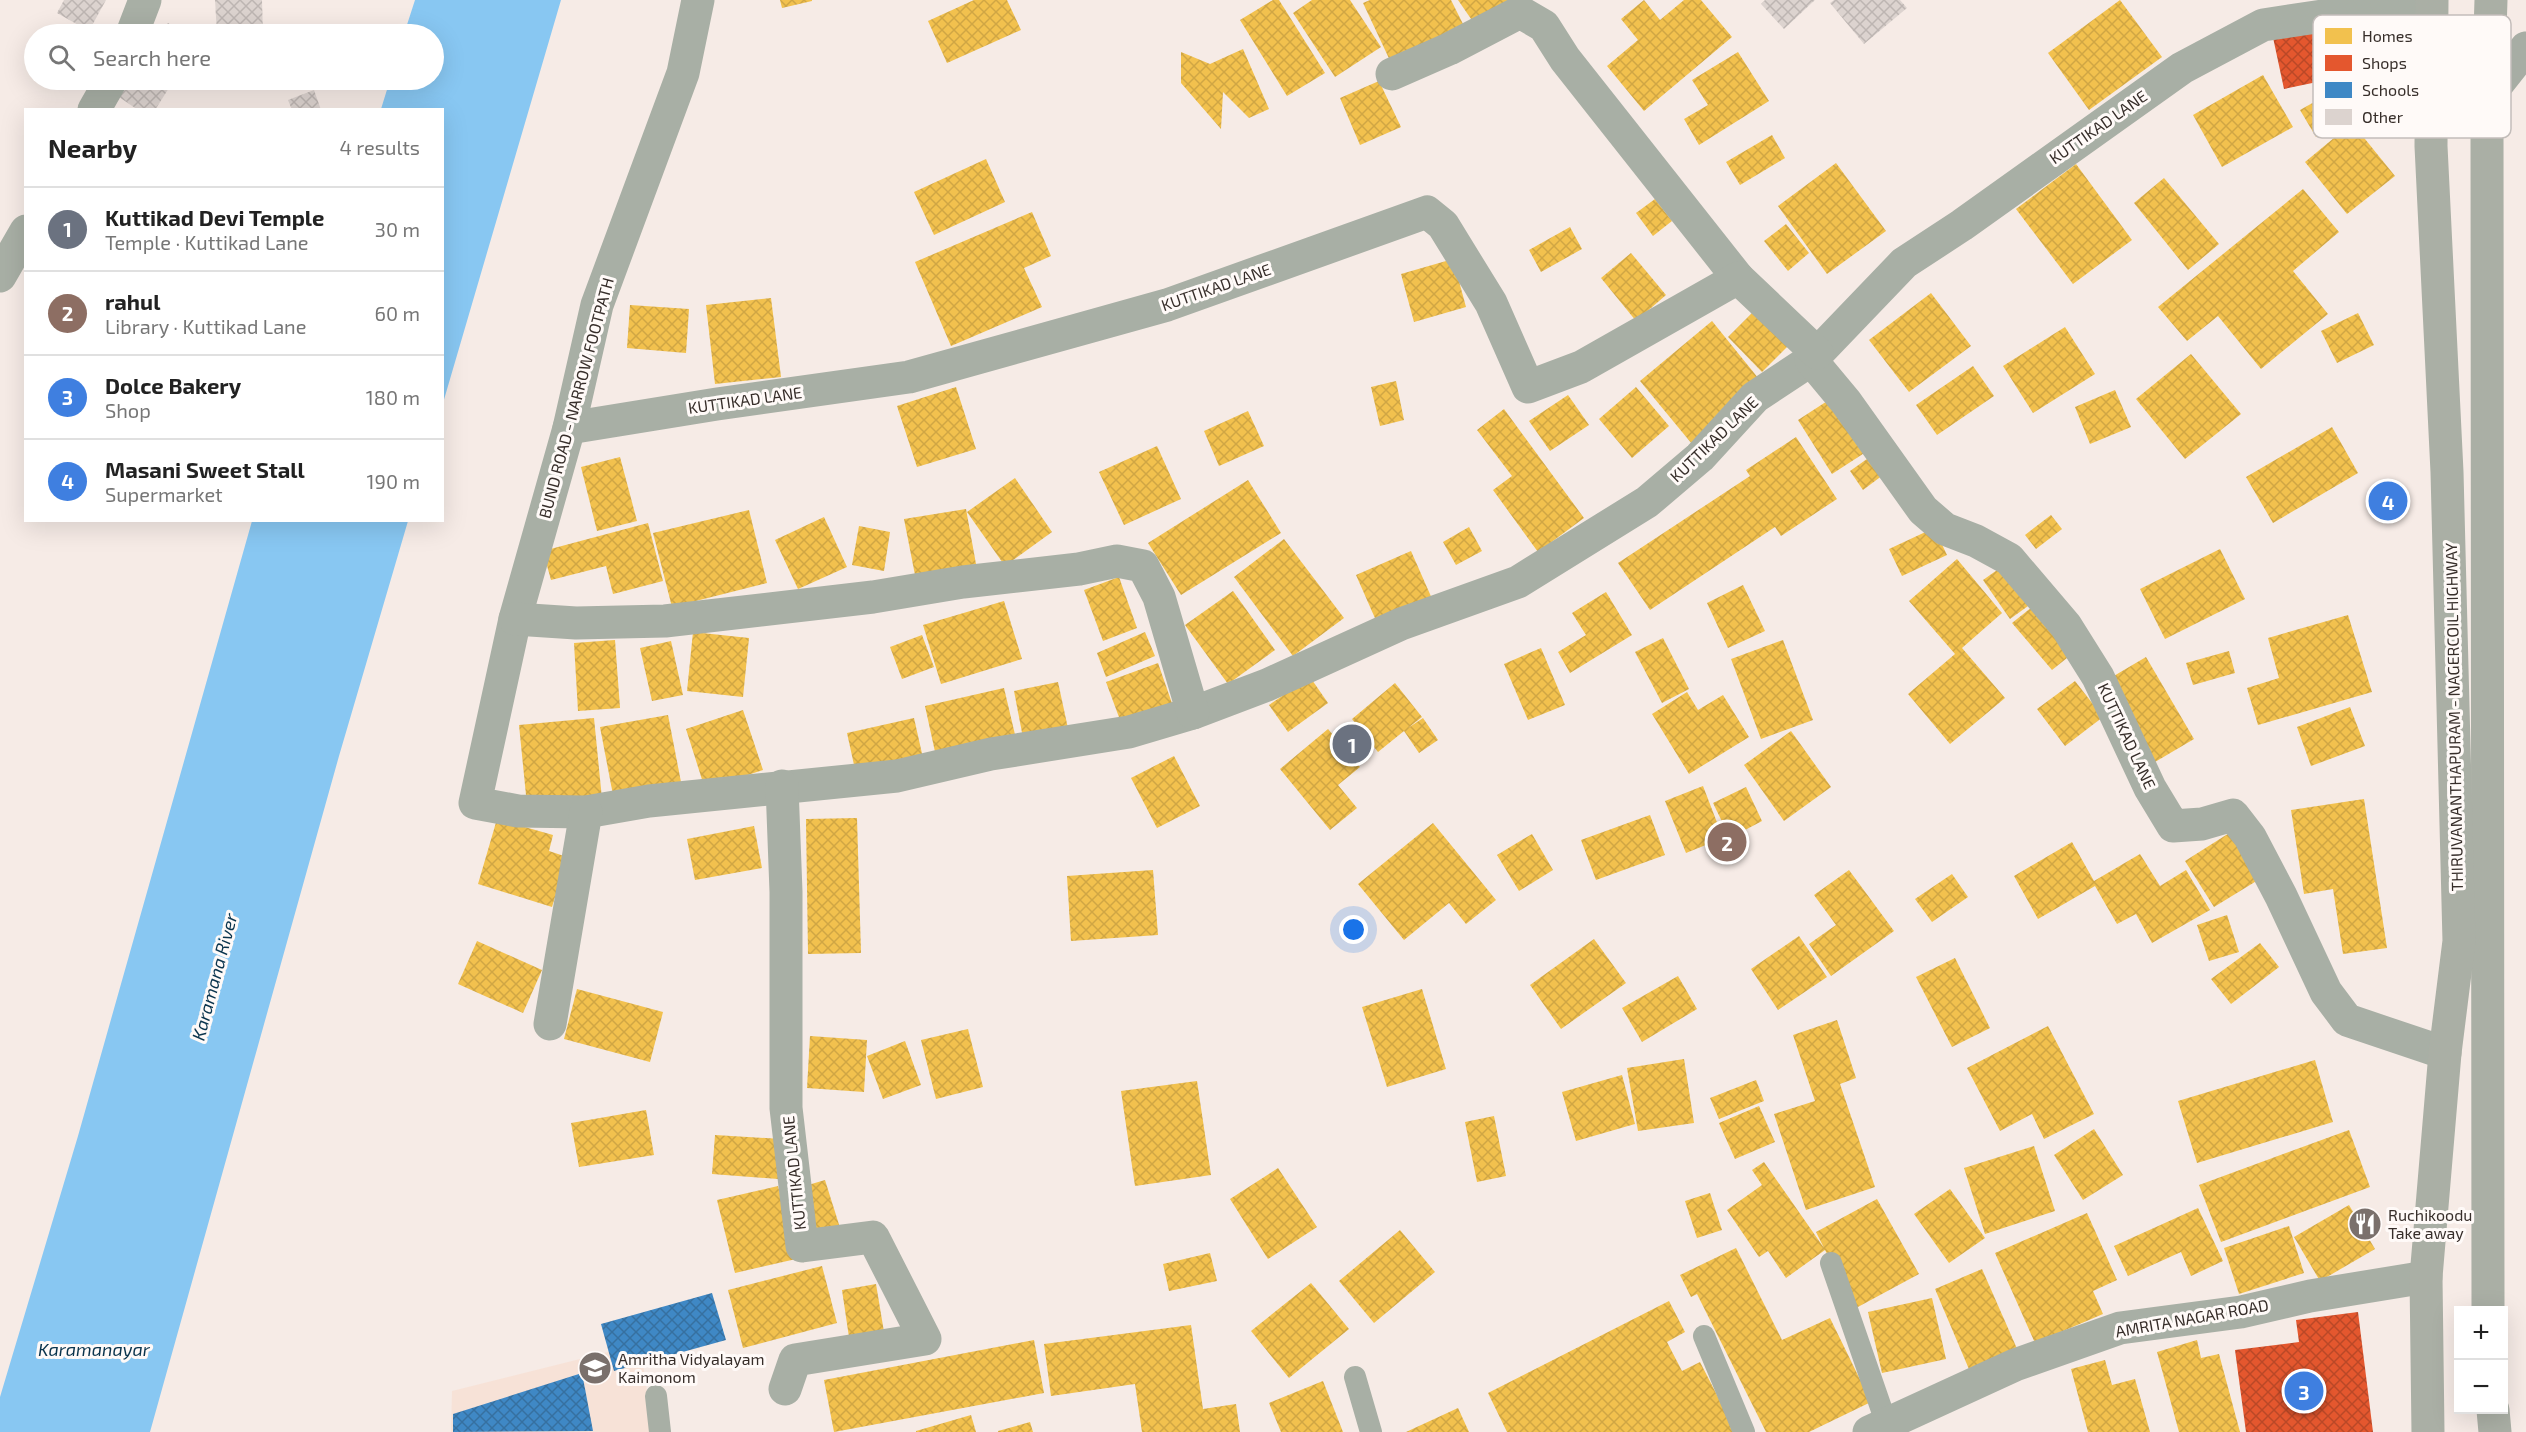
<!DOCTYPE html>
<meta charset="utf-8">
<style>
:root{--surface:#fff;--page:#f2f2f2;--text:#222;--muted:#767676;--line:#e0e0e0;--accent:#0b8043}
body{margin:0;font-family:"Exo 2",sans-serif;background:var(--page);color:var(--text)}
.controls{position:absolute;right:18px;bottom:18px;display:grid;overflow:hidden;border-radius:0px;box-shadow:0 6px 24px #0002}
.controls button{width:54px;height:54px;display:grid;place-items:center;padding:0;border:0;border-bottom:2px solid var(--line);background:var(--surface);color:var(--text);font:30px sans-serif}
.you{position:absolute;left:1354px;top:930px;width:21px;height:21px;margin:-15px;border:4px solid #fff;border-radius:50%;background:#1a73e8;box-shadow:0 0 0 9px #1a73e833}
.badge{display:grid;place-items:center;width:39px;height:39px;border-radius:50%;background:var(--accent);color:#fff;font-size:20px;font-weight:700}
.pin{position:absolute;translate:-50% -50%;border:3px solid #fff;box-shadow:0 2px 6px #0006}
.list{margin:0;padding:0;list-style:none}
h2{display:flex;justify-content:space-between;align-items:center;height:78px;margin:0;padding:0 24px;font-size:26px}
h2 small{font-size:20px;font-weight:400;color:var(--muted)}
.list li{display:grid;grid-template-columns:39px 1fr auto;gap:18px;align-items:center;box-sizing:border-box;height:84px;padding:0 24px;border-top:2px solid var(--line)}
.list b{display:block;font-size:22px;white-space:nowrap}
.list p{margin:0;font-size:20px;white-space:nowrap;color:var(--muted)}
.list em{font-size:20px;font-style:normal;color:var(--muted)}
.icon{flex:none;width:33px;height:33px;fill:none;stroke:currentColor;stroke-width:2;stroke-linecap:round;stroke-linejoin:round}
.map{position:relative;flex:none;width:2526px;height:1432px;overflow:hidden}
.search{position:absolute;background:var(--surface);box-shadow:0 6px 24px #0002;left:24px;top:24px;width:420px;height:66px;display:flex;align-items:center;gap:15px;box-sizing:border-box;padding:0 21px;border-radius:33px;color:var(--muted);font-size:22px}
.panel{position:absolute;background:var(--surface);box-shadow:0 6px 24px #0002;left:24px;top:108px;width:420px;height:414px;border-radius:0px}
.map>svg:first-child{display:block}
.built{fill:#f7e2d7}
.water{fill:#88c7f2}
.homes{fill:url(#homes-cross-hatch)}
.shops{fill:url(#shops-cross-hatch)}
.schools{fill:url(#schools-cross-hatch)}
.building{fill:url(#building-cross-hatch)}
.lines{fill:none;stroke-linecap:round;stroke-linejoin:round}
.lane{stroke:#a8afa5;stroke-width:22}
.street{stroke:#a8afa5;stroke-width:33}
.secondary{stroke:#a7ada4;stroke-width:33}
.primary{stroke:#aaafa5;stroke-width:33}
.labels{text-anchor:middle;stroke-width:6;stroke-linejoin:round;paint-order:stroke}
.street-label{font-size:16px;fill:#372e2a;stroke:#fffaf8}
.poi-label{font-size:16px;fill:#372e2a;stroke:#fffaf8;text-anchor:start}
.water-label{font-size:18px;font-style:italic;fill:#0a344d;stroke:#fffaf8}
.key{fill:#fffaf8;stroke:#c3bdba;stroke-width:1.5}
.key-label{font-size:16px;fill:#372e2a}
</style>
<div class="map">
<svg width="2526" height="1432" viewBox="0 0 2526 1432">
<defs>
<pattern id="homes-cross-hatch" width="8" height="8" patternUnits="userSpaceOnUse" patternTransform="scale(1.5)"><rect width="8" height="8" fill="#f2c14e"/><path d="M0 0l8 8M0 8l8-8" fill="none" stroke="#d0a644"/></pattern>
<pattern id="shops-cross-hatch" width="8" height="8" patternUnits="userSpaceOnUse" patternTransform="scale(1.5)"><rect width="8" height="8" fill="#e4572e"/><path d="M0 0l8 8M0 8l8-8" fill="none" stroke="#ba4827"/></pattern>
<pattern id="schools-cross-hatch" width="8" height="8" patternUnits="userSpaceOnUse" patternTransform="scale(1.5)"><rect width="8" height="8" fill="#3f88c5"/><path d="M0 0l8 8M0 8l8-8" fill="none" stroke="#3670a0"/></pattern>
<pattern id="building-cross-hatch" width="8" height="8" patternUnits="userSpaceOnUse" patternTransform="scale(1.5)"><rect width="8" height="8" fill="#dcd3cf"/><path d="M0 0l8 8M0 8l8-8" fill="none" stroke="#bdb5b2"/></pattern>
</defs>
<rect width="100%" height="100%" fill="#f6ebe6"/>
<path class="built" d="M640,1344L653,1432H451L452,1391Z"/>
<g class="water">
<path d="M415,0H561L443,403L442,110L381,109L390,80H434V34H404Z"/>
<path d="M252,521H408L339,756L150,1432H0V1397L78,1136Z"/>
</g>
<g class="homes">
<path d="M780,0H812V1L782,8Z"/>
<path d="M974,0H1007L1021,30L947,63L928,21Z"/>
<path d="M1273,0H1279L1325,73L1287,96L1240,20Z"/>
<path d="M1312,0H1350L1381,47L1335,77L1293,13Z"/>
<path d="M1370,0H1451L1467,32L1393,67L1363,3Z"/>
<path d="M1458,0H1520L1478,29Z"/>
<path d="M1644,0L1660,20L1684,0H1701L1732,37L1644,111L1607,66L1638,40L1621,19Z"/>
<path d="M2120,0L2162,57L2089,110L2048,53Z"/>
<path d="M1243,49L1269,109L1249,118L1223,92L1221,129L1181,83V52L1210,64Z"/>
<path d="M1738,52L1769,101L1699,145L1684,119L1708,105L1692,80Z"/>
<path d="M2263,75L2293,127L2222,167L2193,115Z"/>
<path d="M2357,78L2373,105L2316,137L2300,110Z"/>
<path d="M1379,81L1401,127L1360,145L1340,98Z"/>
<path d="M2352,123L2395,176L2347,214L2305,162Z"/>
<path d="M1772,135L1785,158L1740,185L1726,162Z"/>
<path d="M986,159L1005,202L934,235L914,192Z"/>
<path d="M1836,163L1886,231L1827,274L1778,206Z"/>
<path d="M2076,164L2132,240L2073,284L2016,209Z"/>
<path d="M2164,178L2219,244L2188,270L2134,203Z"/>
<path d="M2303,189L2339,232L2293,271L2328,314L2261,369L2218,316L2187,341L2158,307Z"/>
<path d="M1655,199L1672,221L1653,236L1636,213Z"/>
<path d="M1032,212L1051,256L1024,268L1042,307L951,346L915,262Z"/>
<path d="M1786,224L1809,253L1788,271L1764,241Z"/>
<path d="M1570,227L1582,249L1541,272L1529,250Z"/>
<path d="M1631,253L1666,295L1636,321L1601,278Z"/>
<path d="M1453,259L1466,307L1414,322L1401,274Z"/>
<path d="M1931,293L1971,346L1909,392L1869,340Z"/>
<path d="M771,298L781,377L715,384L706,305Z"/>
<path d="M630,305L689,309L686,353L627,348Z"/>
<path d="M1754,311L1788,346L1762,372L1728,337Z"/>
<path d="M2358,313L2374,345L2337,363L2321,331Z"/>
<path d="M1712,321L1763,384L1692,444L1640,381Z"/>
<path d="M2065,327L2095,374L2033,413L2003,366Z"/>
<path d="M2191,354L2241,414L2185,459L2136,399Z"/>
<path d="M1973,366L1994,396L1937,435L1916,405Z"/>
<path d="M1396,381L1404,420L1380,426L1371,387Z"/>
<path d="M956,387L976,449L917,467L897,406Z"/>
<path d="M1636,387L1669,426L1632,458L1599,419Z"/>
<path d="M2115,390L2131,427L2090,444L2075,407Z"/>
<path d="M1568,395L1589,425L1550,451L1529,421Z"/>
<path d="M1835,396L1869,450L1832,474L1798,420Z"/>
<path d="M1504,409L1584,518L1538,552L1493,490L1512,476L1477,430Z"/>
<path d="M1248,411L1264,446L1219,466L1204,431Z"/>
<path d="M2332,427L2358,473L2273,523L2246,477Z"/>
<path d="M1796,437L1837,499L1781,536L1775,527L1650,610L1618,563L1750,476L1746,470Z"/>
<path d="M1157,446L1181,499L1124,525L1099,472Z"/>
<path d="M1874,454L1887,472L1863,490L1850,471Z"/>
<path d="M620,457L637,521L597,531L581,467Z"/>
<path d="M1015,478L1052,532L1005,566L967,512Z"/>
<path d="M1248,480L1281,533L1181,595L1148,543Z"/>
<path d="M966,509L976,564L915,575L904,519Z"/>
<path d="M749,510L767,583L672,607L653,533Z"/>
<path d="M2051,515L2062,529L2036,549L2025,535Z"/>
<path d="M824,517L847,567L798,589L775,540Z"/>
<path d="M648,523L663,581L613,594L606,566L551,580L543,551Z"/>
<path d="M859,526L890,532L884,571L852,565Z"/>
<path d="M1469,527L1482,551L1456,565L1443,542Z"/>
<path d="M1934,528L1947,555L1902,576L1889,549Z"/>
<path d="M1284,539L1344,618L1293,656L1234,577Z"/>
<path d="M2220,549L2245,599L2165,639L2140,589Z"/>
<path d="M1411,551L1433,601L1378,625L1356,575Z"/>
<path d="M1957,559L2002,613L1962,648L2005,698L1950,744L1908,694L1955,654L1909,601Z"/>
<path d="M2007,563L2035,601L2010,619L1983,580Z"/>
<path d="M1119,577L1137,628L1103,641L1084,590Z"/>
<path d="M1743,585L1765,631L1728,648L1707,603Z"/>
<path d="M1233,591L1275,650L1228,684L1185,625Z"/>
<path d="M1606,592L1632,635L1570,673L1558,652L1586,635L1572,613Z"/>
<path d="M1004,601L1022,659L941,684L923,625Z"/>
<path d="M2032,607L2072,654L2052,670L2012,623Z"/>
<path d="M2348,615L2372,692L2258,725L2247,688L2279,678L2268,638Z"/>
<path d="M693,632L749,638L743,697L687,691Z"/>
<path d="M1145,632L1155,656L1106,677L1097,653Z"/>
<path d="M922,635L934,667L902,679L890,647Z"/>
<path d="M1663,638L1689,689L1662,703L1635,652Z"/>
<path d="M615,640L620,708L578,711L574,643Z"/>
<path d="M1783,640L1813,720L1761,739L1731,659Z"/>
<path d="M671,641L683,695L652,701L640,648Z"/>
<path d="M1541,648L1565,705L1528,720L1504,664Z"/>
<path d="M2229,651L2235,673L2193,685L2186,663Z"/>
<path d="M2146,657L2194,739L2155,762L2107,680Z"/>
<path d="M1158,663L1174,709L1123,728L1106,682Z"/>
<path d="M1310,677L1328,703L1288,732L1269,705Z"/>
<path d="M2075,681L2103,717L2065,746L2037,709Z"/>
<path d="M1058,682L1069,733L1024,743L1014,691Z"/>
<path d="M1395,683L1422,717L1408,728L1423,718L1438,740L1419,753L1404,731L1378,752L1352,719Z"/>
<path d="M1004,688L1017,743L937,761L925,706Z"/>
<path d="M1687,692L1698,710L1723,695L1749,737L1689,774L1652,714Z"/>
<path d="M2350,707L2365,746L2311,766L2297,727Z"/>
<path d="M743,710L763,770L705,789L686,729Z"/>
<path d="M668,715L681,782L613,795L600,727Z"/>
<path d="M594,718L602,799L527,805L519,725Z"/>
<path d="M914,718L923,758L856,774L847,733Z"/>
<path d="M1328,729L1360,767L1338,785L1357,808L1330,830L1280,769Z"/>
<path d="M1791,731L1831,787L1784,821L1744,765Z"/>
<path d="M1174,756L1200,806L1157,828L1131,778Z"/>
<path d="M1703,786L1723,838L1686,853L1665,801Z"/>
<path d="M1746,787L1762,821L1730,838L1713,803Z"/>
<path d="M2364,799L2387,948L2343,954L2333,889L2304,894L2291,810Z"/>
<path d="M1650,815L1665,855L1596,880L1581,840Z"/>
<path d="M857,818L861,953L808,954L806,819Z"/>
<path d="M497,819L553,835L549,851L567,857L552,907L478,884Z"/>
<path d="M1433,823L1496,900L1466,924L1449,903L1404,940L1358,884Z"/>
<path d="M754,826L762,868L695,880L687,839Z"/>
<path d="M2234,830L2263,877L2214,907L2185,861Z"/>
<path d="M1532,834L1553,870L1519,891L1497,855Z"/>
<path d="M2072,842L2094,881L2140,854L2160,886L2186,870L2210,910L2152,943L2136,914L2117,924L2095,886L2038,919L2014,876Z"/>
<path d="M1153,870L1158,935L1071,941L1067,876Z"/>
<path d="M1849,870L1894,931L1831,976L1809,944L1836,925L1814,895Z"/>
<path d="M1952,874L1968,897L1932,922L1915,899Z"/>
<path d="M2227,915L2239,952L2209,961L2197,925Z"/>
<path d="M1799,936L1827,977L1778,1010L1751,969Z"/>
<path d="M1594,939L1626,983L1561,1029L1530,985Z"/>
<path d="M477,941L542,970L523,1013L458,984Z"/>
<path d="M2260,943L2279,967L2231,1004L2211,979Z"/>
<path d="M1955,958L1990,1028L1952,1047L1916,977Z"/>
<path d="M1678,976L1697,1009L1642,1042L1622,1008Z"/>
<path d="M577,989L663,1012L650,1062L564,1039Z"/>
<path d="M1422,989L1446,1069L1387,1087L1362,1007Z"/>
<path d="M1837,1020L1856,1078L1840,1084L1875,1187L1806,1210L1774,1114L1815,1101L1793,1035Z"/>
<path d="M2048,1026L2094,1114L2044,1139L2032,1114L2000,1131L1967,1068Z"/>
<path d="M968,1029L983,1087L936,1099L921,1040Z"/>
<path d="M810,1036L867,1040L864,1092L807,1088Z"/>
<path d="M905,1041L921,1085L883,1099L867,1056Z"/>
<path d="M1684,1059L1694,1123L1638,1131L1627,1068Z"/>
<path d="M2315,1060L2333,1122L2197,1163L2178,1101Z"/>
<path d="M1622,1075L1635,1124L1576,1141L1562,1092Z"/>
<path d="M1756,1080L1764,1101L1719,1119L1710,1098Z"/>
<path d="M1197,1081L1211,1175L1135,1186L1121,1091Z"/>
<path d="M1759,1106L1775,1142L1735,1159L1719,1123Z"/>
<path d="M646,1110L654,1155L579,1167L571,1123Z"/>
<path d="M1494,1116L1506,1176L1477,1182L1465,1122Z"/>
<path d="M2094,1129L2123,1175L2083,1200L2054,1155Z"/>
<path d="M2349,1130L2370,1187L2221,1242L2199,1185Z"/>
<path d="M715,1135L781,1139L778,1179L712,1174Z"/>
<path d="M2034,1146L2055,1211L1985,1234L1964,1168Z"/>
<path d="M1764,1162L1824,1248L1816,1232L1877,1199L1919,1274L1856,1308L1825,1250L1786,1278L1768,1251L1759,1257L1727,1210L1762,1185L1752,1170Z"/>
<path d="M1278,1168L1317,1227L1268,1259L1230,1199Z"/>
<path d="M825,1180L841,1231L814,1239L798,1188Z"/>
<path d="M778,1186L796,1259L735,1273L717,1200Z"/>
<path d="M1950,1189L1985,1238L1949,1263L1914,1214Z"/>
<path d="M1710,1193L1722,1230L1697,1238L1685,1201Z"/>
<path d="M2349,1205L2375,1249L2320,1281L2294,1237Z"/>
<path d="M2198,1208L2223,1261L2191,1276L2181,1252L2128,1276L2114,1246Z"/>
<path d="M2087,1213L2117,1280L2093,1291L2103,1314L2035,1343L1995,1253Z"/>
<path d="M2289,1226L2304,1273L2239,1294L2224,1248Z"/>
<path d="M1400,1230L1435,1272L1374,1323L1339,1281Z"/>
<path d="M1736,1248L1782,1340L1830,1318L1871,1402L1809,1432H1766L1697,1294L1691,1297L1680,1275Z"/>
<path d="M1210,1253L1217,1281L1169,1291L1163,1264Z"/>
<path d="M822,1266L837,1323L743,1348L728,1290Z"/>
<path d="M1982,1269L2022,1360L1974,1381L1935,1289Z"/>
<path d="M1311,1283L1349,1329L1289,1378L1251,1331Z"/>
<path d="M876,1284L885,1338L850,1344L842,1290Z"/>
<path d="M1932,1298L1946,1359L1882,1373L1868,1312Z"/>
<path d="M1669,1301L1685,1332L1667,1342L1682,1371L1700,1362L1736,1432H1507L1488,1393Z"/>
<path d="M1191,1325L1203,1409L1236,1404L1240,1432H1142L1135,1384L1051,1396L1044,1344Z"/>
<path d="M1034,1340L1044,1393L834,1432L824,1380Z"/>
<path d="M2197,1340L2201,1358L2219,1354L2240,1432H2179L2157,1352Z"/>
<path d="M2105,1360L2112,1385L2135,1379L2150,1432H2088L2071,1369Z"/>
<path d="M1323,1381L1343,1432H1281L1269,1403Z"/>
<path d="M1458,1408L1469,1432H1406Z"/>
<path d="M971,1415L976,1432H916V1431Z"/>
<path d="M1030,1422L1033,1432H998V1431Z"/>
</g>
<g class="shops">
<path d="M2347,12L2360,73L2284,89L2271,28Z"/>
<path d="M2358,1312L2373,1432H2246L2235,1350L2299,1342L2296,1320Z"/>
</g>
<g class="schools">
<path d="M712,1293L726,1340L614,1371L601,1324Z"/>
<path d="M582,1373L593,1431L453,1432V1414Z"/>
</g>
<g class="building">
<path d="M64,0H106L89,31L57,13Z"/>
<path d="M215,0H262L263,34H217Z"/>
<path d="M1765,0H1815L1784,29L1761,4Z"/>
<path d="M1834,0H1900L1907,8L1864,44L1830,3Z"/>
<path d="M168,23L186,34H160Z"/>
<path d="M131,80H174L155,110H138L119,97Z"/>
<path d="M314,90L321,110H292L288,100Z"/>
</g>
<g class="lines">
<g class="lane">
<path d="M1831,1263L1887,1425"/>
<path d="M1704,1336L1744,1432"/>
<path d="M1355,1377L1371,1432"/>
<path d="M656,1396L660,1432"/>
</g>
<g class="street">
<path d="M698,0L683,73L597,305L569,428L515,619L475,803L518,811L586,812L649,801L897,776L991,754L1129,732L1193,713L1267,685L1401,624L1518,582L1647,502L1700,457L1755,397L1811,360L1904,263L1962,225L2182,68L2263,25L2429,0"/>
<path d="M132,34L145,0"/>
<path d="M1392,74L1449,49L1520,12L1544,26L1565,59L1738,278"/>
<path d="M94,110L111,80"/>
<path d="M0,276L26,231"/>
<path d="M1811,360L1846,402L1923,510L1945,529L1976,541L2009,559L2066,626L2098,677L2150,788L2173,826L2202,824L2233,815L2250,837L2281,896L2326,992L2347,1020L2445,1053"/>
<path d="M569,428L717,404L909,377L1167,305L1427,212L1443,225L1491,303L1528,387L1581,367L1738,278L1817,353"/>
<path d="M515,619L576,623L665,621L873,597L963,582L1079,569L1117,561L1143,566L1159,597L1193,713"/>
<path d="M782,786L786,892V1108L802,1246L873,1237L925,1339L795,1360L785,1389"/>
<path d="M550,1024L586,812"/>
<path d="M1869,1432L2015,1365L2120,1328L2241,1312L2310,1296L2426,1277"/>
</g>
<path class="secondary" d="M2488,96L2526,48"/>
<g class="primary">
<path d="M2488,1310L2487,124L2491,0"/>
<path d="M2493,1410L2495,1432"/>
<path d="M2428,1432L2426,1277L2445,1053L2459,941L2447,472L2431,146L2432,0"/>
</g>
</g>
<defs>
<g id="restaurant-disc" transform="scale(1.725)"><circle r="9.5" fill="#7a706c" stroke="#fffaf8"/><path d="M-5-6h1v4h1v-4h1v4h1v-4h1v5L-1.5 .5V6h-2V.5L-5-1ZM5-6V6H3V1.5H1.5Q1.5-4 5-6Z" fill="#fff"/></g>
<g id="school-disc" transform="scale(1.725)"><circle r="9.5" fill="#7a706c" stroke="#fffaf8"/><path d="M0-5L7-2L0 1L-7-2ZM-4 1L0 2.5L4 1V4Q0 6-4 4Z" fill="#fff"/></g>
</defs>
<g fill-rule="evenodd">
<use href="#restaurant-disc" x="2365" y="1224"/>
<use href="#school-disc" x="595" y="1368"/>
</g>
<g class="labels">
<g class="street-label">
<text transform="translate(2098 127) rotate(-35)" y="6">KUTTIKAD LANE</text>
<text transform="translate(1216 287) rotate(-19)" y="6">KUTTIKAD LANE</text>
<text transform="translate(576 398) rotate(-75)" y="6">BUND ROAD - NARROW FOOTPATH</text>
<text transform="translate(745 400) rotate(-8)" y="6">KUTTIKAD LANE</text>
<text transform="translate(1714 439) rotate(-44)" y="6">KUTTIKAD LANE</text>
<text transform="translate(2454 717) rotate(-91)" y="6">THIRUVANANTHAPURAM - NAGERCOIL HIGHWAY</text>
<text transform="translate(2127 736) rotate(65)" y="6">KUTTIKAD LANE</text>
<text transform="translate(794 1173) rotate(-96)" y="6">KUTTIKAD LANE</text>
<text transform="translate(2192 1318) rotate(-10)" y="6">AMRITA NAGAR ROAD</text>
</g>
<g class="poi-label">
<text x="2388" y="1221">Ruchikoodu<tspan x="2388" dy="18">Take away</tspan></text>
<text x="618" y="1365">Amritha Vidyalayam<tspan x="618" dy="18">Kaimonom</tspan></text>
</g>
<g class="water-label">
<text transform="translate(215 977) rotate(-75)" y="6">Karamana River</text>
<text x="94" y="1356">Karamanayar</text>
</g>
</g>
<rect x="2313" y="15" width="198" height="123" rx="9" class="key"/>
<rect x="2325" y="28" width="27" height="16" fill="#f2c14e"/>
<rect x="2325" y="55" width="27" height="16" fill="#e4572e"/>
<rect x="2325" y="82" width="27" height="16" fill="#3f88c5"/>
<rect x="2325" y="109" width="27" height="16" fill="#dcd3cf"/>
<g class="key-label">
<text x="2362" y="42">Homes</text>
<text x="2362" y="69">Shops</text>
<text x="2362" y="96">Schools</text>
<text x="2362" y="123">Other</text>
</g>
</svg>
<div class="controls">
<button>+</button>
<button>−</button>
</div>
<div class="you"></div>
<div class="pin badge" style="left:1352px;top:744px;background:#6b7280">1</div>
<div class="pin badge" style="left:1727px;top:842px;background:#8d6e63">2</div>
<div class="pin badge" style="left:2304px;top:1391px;background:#3f7fe0">3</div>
<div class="pin badge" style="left:2388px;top:501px;background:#3f7fe0">4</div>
<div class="search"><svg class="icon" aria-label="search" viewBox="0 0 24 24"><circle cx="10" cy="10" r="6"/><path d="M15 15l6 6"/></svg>Search here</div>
<section class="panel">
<h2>Nearby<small>4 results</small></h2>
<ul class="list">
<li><span class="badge" style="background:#6b7280">1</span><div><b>Kuttikad Devi Temple</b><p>Temple · Kuttikad Lane</p></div><em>30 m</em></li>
<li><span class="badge" style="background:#8d6e63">2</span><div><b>rahul</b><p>Library · Kuttikad Lane</p></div><em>60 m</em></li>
<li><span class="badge" style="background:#3f7fe0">3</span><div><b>Dolce Bakery</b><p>Shop</p></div><em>180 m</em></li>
<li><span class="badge" style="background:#3f7fe0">4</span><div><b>Masani Sweet Stall</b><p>Supermarket</p></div><em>190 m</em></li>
</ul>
</section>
</div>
